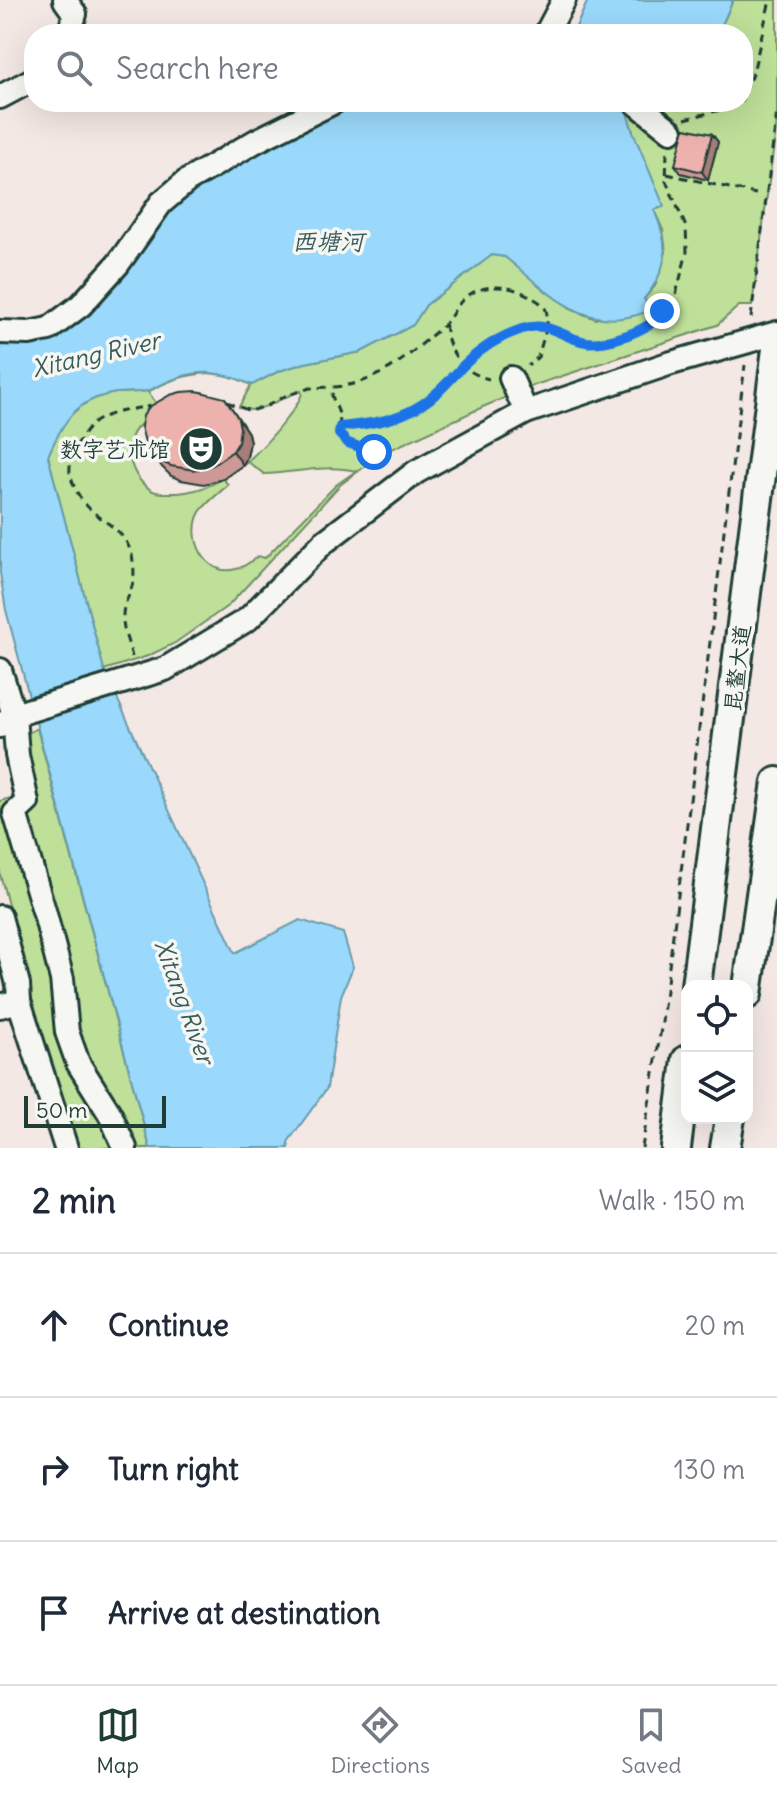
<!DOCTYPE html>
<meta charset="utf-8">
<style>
:root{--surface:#fff;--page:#f6f6f7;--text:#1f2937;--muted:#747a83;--line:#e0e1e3;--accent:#1f3d34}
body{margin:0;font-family:Delius,"LXGW WenKai TC",sans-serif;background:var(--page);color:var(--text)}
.controls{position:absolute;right:24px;bottom:24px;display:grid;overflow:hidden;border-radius:16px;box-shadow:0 8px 32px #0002}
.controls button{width:72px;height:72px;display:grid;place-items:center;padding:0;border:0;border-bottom:2px solid var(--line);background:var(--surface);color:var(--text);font:40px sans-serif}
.scale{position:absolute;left:24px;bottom:20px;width:142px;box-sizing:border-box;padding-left:8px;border:4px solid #1f3d34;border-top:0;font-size:22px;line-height:28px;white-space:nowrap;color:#1f3d34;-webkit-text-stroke:6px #f6f6f2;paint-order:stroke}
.stop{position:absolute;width:24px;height:24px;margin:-18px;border:6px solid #1a73e8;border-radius:50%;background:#fff}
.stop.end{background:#1a73e8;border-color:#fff;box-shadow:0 2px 8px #0008}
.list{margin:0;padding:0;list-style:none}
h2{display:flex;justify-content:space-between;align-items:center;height:104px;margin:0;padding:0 32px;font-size:34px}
h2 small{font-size:26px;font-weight:400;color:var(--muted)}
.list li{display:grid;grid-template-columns:52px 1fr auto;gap:24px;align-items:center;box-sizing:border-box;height:144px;padding:0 32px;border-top:2px solid var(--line)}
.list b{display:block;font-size:30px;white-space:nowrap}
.list em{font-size:26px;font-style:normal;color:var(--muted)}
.icon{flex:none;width:44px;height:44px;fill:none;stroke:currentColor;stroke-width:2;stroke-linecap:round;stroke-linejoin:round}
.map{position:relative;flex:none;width:777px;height:1148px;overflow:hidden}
.search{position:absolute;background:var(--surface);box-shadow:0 8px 32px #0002;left:24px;right:24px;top:24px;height:88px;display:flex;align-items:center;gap:20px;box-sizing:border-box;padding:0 28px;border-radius:32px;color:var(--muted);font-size:30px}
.sheet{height:536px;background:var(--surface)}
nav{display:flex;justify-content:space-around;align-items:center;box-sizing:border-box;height:112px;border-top:2px solid var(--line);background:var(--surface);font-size:22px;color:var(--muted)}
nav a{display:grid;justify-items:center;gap:4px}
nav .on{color:var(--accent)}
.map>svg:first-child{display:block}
.green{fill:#bee099;stroke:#6e8e66;stroke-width:2;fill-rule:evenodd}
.water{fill:#9ad9fb;stroke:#699bab;stroke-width:2}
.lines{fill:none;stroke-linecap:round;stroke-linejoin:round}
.minor-casing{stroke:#1f3d34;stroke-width:28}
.major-casing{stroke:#1f3d34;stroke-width:34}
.path{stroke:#1f3d34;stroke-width:3;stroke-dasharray:8 6;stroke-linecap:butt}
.minor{stroke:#f6f6f2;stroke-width:22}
.major{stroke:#f6f6f2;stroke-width:28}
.wall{fill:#cd9996;stroke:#1f3d34;stroke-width:2}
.shaded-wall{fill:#a77d7a;stroke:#1f3d34;stroke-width:2}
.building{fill:#eeb2ae;stroke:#1f3d34;stroke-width:2}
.route{stroke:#1a73e8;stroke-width:10}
.labels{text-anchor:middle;stroke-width:7;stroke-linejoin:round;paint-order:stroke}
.poi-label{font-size:22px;fill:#1f3d34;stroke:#f6f6f2;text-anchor:end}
.street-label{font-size:22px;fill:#1f3d34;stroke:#f6f6f2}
.water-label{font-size:24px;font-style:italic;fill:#385c5c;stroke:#f6f6f2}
</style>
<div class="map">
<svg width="777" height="1148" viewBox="0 0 777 1148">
<rect width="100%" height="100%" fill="#f4e8e4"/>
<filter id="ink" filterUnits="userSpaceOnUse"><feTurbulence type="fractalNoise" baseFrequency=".0125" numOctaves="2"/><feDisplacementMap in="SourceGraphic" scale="16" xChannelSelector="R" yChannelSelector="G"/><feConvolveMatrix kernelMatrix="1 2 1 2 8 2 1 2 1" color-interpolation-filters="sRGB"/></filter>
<g filter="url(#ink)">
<g class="green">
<path d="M733,0H777V122L752,306H739L717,325L535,385L485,406L383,453L340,485L229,605L175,643L148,656L104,670L48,456C62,421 76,399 116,393C126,392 137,393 147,391C154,389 162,384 169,381C201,368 222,371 252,385L279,371L305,363L361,352L413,325L426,305L492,255L505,257L573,310L596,319L644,299L655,286L666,252L663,230L654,210L663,207L633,132L625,106L628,102H743V34H718ZM208,373L231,376L251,385L239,407C242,408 249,410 252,410C265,410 286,395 301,391L302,394C298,404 293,411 286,419C258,455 225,489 178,493C170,493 160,494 153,491C132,481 121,446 137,428C144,420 153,416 163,413L148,392C169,380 184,375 208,373ZM248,462L264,474C295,473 325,464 356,471L336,485L265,558L258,556C252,560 244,568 236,569C205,578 186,536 200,512C207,502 219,493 228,485L224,479Z"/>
<path d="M37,728L150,1148H75L27,1005L15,932L0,874V801L25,794L16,740Z"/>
</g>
<g class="water">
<path d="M588,0H733L718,34H567L576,27Z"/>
<path d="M369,102H628L625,106L633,132L664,206L654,210C670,246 669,268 644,299L651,309C644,314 637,315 628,317C578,328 541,286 505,257L492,255L426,305L413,325L361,352L305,363L279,371L252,385C222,371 200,368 169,381C162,384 154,389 147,391C137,393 126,392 116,393C76,399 63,421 48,456L104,670L235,953L300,920L343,933L353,967L341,996L327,1088L288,1142L289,1148H150L6,610L0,573V339H28L106,288L190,189L312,121Z"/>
</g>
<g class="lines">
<g class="minor-casing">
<g id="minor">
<path d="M65,0L75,14L69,34"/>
<path d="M546,34L564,0"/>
<path d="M0,97L34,79"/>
<path d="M635,102L671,131"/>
<path d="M0,332L29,333L49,329L81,305L118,264L161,203L187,181L256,141L334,102"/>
<path d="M511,378L526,412"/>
<path d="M0,670L14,715L17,755L27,802L15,813L45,914L62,979L67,1032L78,1063L110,1114L125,1148"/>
<path d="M0,726L14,715L165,669L248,619L323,543L416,472L526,412L668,364L777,333"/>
<path d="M0,917L18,984L19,1001L0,1006"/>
<path d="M19,1001L66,1148"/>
</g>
</g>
<g class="major-casing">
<g id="major">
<path d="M696,986L777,349"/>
<path d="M747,994L777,782"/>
<path d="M676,1148L687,1060"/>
<path d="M725,1148L730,1118"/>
</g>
</g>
<g class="path">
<path d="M743,92L752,77L770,0"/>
<path d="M685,119L735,106L737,102"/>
<path d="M667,174L756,194"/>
<path d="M751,318L777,111"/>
<path d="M445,324C448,353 462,372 489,379"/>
<path d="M227,402L250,411L267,406L285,396L310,388L333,387"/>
<path d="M340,427C369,424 398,421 423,403C439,392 450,378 464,365C488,341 514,328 547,326L538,357L528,366"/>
<path d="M383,453L348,443L339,434L340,416L332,396L333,387C372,385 402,362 430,337C434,333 440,329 444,325C455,313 456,302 472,293C491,283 514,286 531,297C536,300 542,303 545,308C548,313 547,320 547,326L587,342L620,338L650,324L675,298L687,252L686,227L666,181L667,151"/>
<path d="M132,657C129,644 122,629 123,615C123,604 130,596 132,586C135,576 134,565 132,555C124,528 103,523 87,506C79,498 72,484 70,473C68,457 84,428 98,420C114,411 134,409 151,406"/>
<path d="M642,1148L662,1022L745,365"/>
</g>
<use href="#minor" class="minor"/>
<use href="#major" class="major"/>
</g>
<g class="wall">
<path d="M712,134L718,142L708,180L681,173L675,165Z"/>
<path d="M225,398L248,433L250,442L247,457L243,465L223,479L204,484L181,480L171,476L162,467L145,442Z"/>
</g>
<g class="shaded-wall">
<path d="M712,134L718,142L708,180L702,172Z"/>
<path d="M225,398L248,433L250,442L247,457L243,465L233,451Z"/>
</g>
<g class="building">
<path d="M685,128L712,134L702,172L675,165Z"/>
<path d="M197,391L225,398L238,418L240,428L238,443L233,451L213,465L194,470L171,466L161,462L152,453L145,442L141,427L143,416L149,407L170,395L181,392Z"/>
</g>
</g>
<g class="lines" filter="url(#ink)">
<path class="route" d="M374,452L348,443L339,434L340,427C369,424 396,421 421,405C439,394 451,378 466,363C482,348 501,336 522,329C550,320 562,338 586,342C604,345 635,334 650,324C654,321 658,315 662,311"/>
</g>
<defs>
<g id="theatre-disc" transform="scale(2.3)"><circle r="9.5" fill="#1f3d34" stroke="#f6f6f2"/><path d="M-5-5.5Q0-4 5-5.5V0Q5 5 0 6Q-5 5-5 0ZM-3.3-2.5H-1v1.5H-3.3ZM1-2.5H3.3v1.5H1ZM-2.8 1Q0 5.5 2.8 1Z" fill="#fff"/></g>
</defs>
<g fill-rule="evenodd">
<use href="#theatre-disc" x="201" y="449"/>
</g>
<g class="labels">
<g class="poi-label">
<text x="170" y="457">数字艺术馆</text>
</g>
<g class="street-label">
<text transform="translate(737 668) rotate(-83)" y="8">昆鳌大道</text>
</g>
<g class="water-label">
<text x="328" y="250">西塘河</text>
<text transform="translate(96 355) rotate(-13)" y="8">Xitang River</text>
<text transform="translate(184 1002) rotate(70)" y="8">Xitang River</text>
</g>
</g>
</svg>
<div class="controls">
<button><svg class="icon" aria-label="locate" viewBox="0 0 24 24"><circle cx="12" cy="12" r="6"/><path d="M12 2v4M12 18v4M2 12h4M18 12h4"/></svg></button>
<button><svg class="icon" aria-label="layers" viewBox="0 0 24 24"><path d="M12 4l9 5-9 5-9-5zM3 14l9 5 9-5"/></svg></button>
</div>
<div class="scale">50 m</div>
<div class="stop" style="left:374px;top:452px"></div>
<div class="stop end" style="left:662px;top:311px"></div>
<div class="search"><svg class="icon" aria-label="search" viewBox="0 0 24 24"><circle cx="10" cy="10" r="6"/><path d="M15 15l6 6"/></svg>Search here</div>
</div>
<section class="sheet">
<h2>2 min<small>Walk · 150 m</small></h2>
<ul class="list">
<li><svg class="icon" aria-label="ahead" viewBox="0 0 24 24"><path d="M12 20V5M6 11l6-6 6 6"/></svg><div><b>Continue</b></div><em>20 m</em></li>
<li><svg class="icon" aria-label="right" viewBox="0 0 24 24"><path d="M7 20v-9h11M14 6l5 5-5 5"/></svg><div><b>Turn right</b></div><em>130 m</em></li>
<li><svg class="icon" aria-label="arrive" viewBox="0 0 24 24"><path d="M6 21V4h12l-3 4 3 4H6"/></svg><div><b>Arrive at destination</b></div></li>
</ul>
</section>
<nav>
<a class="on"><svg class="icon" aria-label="map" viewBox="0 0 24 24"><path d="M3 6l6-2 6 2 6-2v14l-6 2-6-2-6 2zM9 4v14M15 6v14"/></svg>Map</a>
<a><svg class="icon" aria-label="directions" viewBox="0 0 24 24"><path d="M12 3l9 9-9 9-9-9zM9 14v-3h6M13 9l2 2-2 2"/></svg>Directions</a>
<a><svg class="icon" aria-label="saved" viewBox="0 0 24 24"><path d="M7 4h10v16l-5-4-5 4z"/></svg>Saved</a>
</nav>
